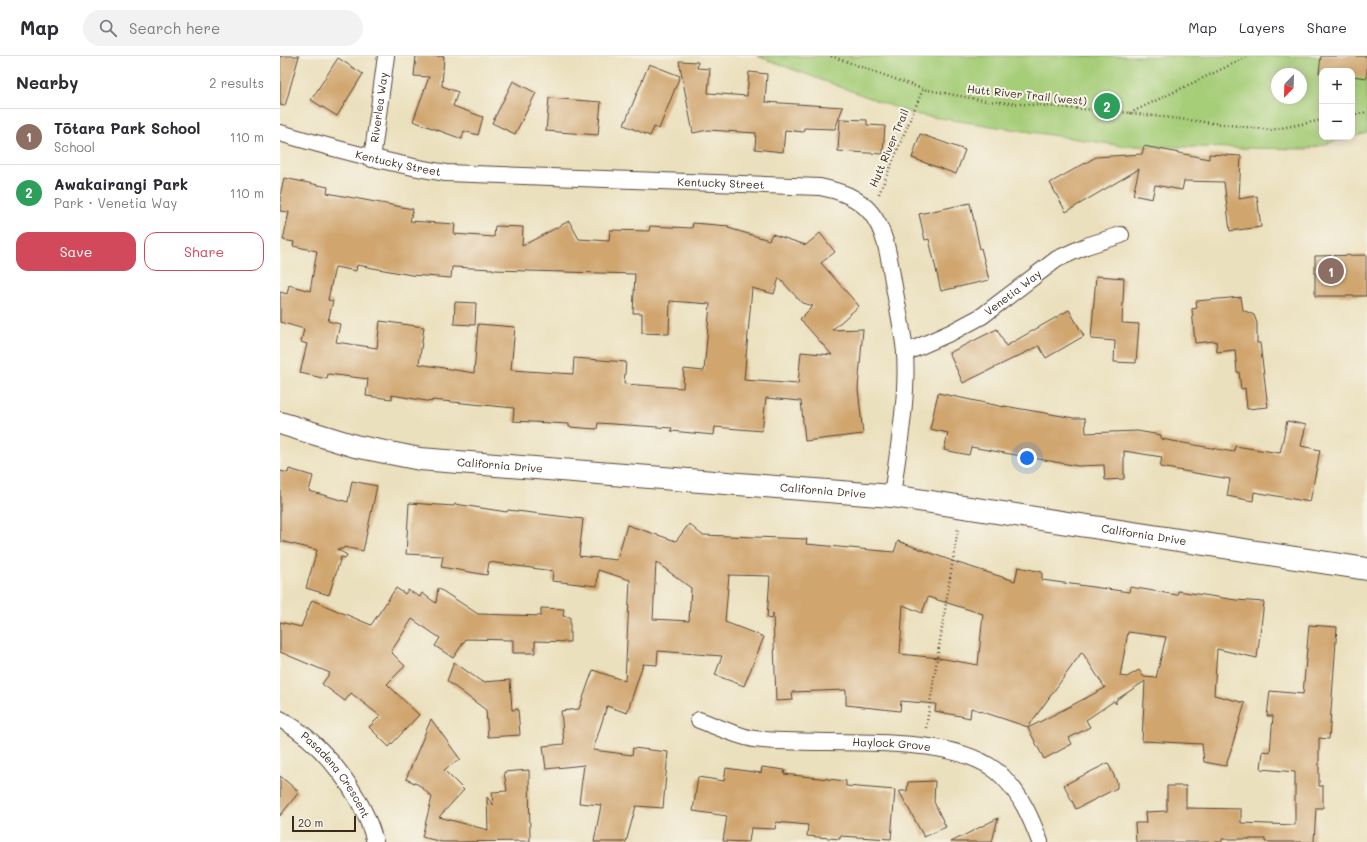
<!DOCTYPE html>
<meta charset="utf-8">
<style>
:root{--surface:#fff;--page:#f2f2f3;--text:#2b2b33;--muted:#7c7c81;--line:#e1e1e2;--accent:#d1495b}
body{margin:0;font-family:Mali,sans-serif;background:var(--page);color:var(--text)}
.controls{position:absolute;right:12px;top:12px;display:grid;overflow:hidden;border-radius:8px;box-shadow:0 2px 10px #0003}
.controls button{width:36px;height:36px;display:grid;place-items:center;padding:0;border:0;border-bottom:1px solid var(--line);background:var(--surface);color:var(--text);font:20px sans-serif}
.compass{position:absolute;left:991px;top:12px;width:36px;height:36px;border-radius:50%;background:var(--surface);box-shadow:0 2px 10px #0003;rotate:203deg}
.scale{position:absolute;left:12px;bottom:10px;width:64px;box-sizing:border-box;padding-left:4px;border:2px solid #3b2a1e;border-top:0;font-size:11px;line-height:14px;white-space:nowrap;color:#3b2a1e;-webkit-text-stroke:3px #f7f3e8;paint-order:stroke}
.you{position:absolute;left:747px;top:402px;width:14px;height:14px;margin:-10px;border:3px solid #fff;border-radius:50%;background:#1a73e8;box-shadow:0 0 0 6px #1a73e833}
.badge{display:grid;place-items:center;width:26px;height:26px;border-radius:50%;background:var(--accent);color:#fff;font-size:13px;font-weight:700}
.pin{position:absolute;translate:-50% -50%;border:2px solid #fff;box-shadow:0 1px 4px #0006}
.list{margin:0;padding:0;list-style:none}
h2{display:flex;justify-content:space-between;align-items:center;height:52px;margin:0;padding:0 16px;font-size:17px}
h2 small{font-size:13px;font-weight:400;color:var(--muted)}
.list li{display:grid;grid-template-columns:26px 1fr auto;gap:12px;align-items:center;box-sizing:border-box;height:56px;padding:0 16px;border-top:1px solid var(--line)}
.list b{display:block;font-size:15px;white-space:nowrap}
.list p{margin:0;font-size:13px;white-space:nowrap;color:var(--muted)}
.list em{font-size:13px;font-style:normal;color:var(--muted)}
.actions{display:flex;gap:8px;padding:12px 16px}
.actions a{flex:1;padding:9px 0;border:1px solid var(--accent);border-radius:12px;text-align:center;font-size:14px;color:var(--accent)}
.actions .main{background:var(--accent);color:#fff}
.icon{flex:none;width:22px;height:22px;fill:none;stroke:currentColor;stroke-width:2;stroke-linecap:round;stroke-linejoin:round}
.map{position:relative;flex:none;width:1087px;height:786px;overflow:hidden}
header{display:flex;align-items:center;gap:24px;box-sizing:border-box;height:56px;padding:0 20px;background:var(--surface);border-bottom:1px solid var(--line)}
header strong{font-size:19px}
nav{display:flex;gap:22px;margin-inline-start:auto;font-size:14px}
.search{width:280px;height:36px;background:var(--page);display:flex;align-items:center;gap:10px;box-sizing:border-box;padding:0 14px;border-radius:22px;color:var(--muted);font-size:15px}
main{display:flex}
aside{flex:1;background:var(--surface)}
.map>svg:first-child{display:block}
.green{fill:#a6cd78;stroke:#707c4b;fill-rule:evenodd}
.building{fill:#d0a56e;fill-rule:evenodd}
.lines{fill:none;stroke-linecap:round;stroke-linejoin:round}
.street-casing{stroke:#554536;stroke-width:18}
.secondary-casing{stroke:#554536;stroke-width:24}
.path{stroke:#554536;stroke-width:2.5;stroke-dasharray:1 3;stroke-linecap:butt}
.street{stroke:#fff;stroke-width:16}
.secondary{stroke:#fff;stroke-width:22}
.labels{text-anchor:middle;stroke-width:4;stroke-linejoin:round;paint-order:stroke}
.street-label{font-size:11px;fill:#3b2a1e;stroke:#f7f3e8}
</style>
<header>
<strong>Map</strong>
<div class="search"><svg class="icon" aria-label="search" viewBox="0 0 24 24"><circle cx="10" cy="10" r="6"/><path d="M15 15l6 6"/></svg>Search here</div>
<nav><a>Map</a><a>Layers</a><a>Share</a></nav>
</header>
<main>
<aside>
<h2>Nearby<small>2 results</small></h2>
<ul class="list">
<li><span class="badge" style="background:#8d6e63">1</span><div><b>Tōtara Park School</b><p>School</p></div><em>110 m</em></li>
<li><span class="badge" style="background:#2e9e5b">2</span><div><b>Awakairangi Park</b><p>Park · Venetia Way</p></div><em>110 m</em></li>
</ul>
<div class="actions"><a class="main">Save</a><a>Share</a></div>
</aside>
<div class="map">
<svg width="1087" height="786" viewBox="0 0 1087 786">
<rect width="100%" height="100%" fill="#f7f3e8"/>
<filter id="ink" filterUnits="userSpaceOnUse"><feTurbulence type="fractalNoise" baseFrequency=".025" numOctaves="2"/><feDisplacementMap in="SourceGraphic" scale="8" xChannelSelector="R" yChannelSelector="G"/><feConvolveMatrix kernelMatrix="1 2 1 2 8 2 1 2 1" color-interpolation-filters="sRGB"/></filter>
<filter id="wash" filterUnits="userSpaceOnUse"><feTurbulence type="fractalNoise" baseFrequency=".012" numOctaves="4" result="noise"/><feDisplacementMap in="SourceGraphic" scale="16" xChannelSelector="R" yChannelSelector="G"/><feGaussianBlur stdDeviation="0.9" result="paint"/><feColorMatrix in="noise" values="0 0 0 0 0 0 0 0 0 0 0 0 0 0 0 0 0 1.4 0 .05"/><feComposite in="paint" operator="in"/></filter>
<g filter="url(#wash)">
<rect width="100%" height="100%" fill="#ebe0bd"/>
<path class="green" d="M477,0H1087V77L1072,81V15H1042V81H1072L1027,93L843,90L633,58ZM997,18H1021V42H997Z"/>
<g id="blocks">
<g class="building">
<path d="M0,0H19L5,50L0,49Z"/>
<path d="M136,0H164L162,30L178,36L173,50L203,61L198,79L184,75L182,83L133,65L149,21L134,20Z"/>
<path d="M1041,0H1087V22L1072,20V15H1042V17H1039Z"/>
<path d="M58,2L83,18L57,60L31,44Z"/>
<path d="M399,5L418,6L417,12L430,13L428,37L467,40L469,16L487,18L485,46L563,51L555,73L524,72L523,76L505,74L503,96L475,93L476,77L428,74L413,77Z"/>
<path d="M369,8L400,20L379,73L374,71L370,80L344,69Z"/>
<path d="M233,25L256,37L235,78L212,67Z"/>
<path d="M269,42L321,46L318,79L266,75Z"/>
<path d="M560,63L587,64V69L605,70L603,98L558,95Z"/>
<path d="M640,78L685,94L676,118L632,102Z"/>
<path d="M864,90L929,103V98L961,100L959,143L977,140L981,171L950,175L944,126L904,125L902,134L875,129L872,143L853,139L859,113L786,156L770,127L816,101L862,98Z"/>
<path d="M4,122L48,131L47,137L133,153L130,165L175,168L174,178L214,181L215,170L243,171L242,190L289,165L299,183L329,185L330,174L369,175L370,170L412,172L413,167L449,170L448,172L489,184L492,178L526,189L540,177L555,196L541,207L579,250L552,274L583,273L578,333L583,378L525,385L521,345L486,342L482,375L435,371L434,379L391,375L392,372L318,367L317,373L289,371V368L233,365L234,352L152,344V346L112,339V343L86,340L88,323L48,318L47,323L20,317L27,288L21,286L24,273L0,266V236L7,238L9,229L30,235L37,195L13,190L14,186L3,184L9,156L0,155V140ZM77,209L131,219L171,222L172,211L213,213V214L355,218L353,257H362V277L389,278L390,245L430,248L424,315L404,313L403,332L344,328L346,306L294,302L293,318L231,314L235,271L198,268L194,317L139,308L144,271L100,265L97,292L56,286L60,268L48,265L53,245L48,244L55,211L76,215ZM499,222L522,247L533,250L520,263L552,299L521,296L518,328L464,324L472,232L494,238Z"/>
<path d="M690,147L700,193L701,192L709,224L661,235L649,183L645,184L639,158Z"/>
<path d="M1086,199V240H1035V200Z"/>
<path d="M816,220L844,222L842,267L859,268L856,307L834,306L835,285L811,283Z"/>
<path d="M961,241L963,254L974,259L977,267V287H980L988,351L967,353L965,332L961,333L959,316H957L955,294L937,296L936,285L915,287L912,253L917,252L916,245Z"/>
<path d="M175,246L196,247L195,269L174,268Z"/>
<path d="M789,254L804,280L766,302L759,290L683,327L669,297L717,273L726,290Z"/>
<path d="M658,337L724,351V350L794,362H805L806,377L857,375L881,379V383L954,396L955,390L1000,397L1007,365L1026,369L1021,390L1040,394L1030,446L974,436L973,445L947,440L950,423L880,411L882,401L844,395V423L825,424L824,409L798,410L691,391L689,399L664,394L668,377L650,373Z"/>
<path d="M9,413L33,420L29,435L68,446L72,425L97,430L83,495L64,491L63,493H57L67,499L66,502L61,501L49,539L26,532L37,494L0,485V415L8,417Z"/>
<path d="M129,447L174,450L175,448L227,456L228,454L303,463L299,500L337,504L347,469L396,485L409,468L422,479L527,483L526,488L614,496L618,485L678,507L735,525L738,511L762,516V524L849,536L850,531L897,539L898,535L956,544L984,546L977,602L937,593L934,639L965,647L946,710L924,706L922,688L862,685L865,625L836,644V648L834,645L806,664L810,671L789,682L792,688L764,703L748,672L825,632L802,596L748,671L691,652L690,662L655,655L656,648L621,645L620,655L566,649V634L512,636L513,644L496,645L493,557L491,563L487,562L490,520L449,519L445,566L484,581L464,630L435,619L442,600L378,595L377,609L363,608L347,657L327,650L313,694L352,699L353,692L388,696L383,752L356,750L346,786H314L321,749L299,747L304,709L266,713L263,690L284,688L281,655L299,653L313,614L345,625L350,524L318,514L317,530L272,525L273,515L209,506L207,519L161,511L163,500L126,498ZM376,506L411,532L409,565L373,563ZM648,541L703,558L698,609L659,602L620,598L623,549L642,557ZM848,576L886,581L876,622L864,621L859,614L847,621L840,620Z"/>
<path d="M116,532L125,538L128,534L140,541L142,537L156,547L158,532L198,558L261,560V552L284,553L283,560L290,561V586L255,585V597H233V584L186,583L173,602L155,590L160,582L132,563L111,596L125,610L107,628L139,659L109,691L89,671L100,660L71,637L65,645L42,628L50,617L0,596V566L21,571L32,544L91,569Z"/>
<path d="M1029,569L1057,571L1049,683L1039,682V730H1043V752H1036L1034,786H985V783H942V786H856L855,767H866L865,756L887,755V730H906V752L961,753V767L1015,769V716L981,713L983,695L990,696L993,660H987L990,635L1023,638Z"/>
<path d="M174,606L202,626L230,624L232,654L238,653L240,679L208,681L206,654L167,625Z"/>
<path d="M151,663L180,703L164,714L184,734L159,761L208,774L207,741L213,749L212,736L227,735L224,716L249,714L250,785L162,786L142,781L152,741L139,729L126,723Z"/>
<path d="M828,707L837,726V732L796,753L784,729Z"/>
<path d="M482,711L505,714L504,718L566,725V730L615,734L611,783L560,780V783L527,780L528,769L496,766L495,773L471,772L469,786L443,785L447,760L413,755L418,721L444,725L446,712L481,717Z"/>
<path d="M0,720L19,736L0,760Z"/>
<path d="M655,725L654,746L666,771L644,781L619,735H627L628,726Z"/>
<path d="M718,762L712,786H671Z"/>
</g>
</g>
</g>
<g filter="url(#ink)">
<use href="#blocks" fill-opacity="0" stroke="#554536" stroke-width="1"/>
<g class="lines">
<g class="street-casing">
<g id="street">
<path id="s1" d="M0,77C55,93 110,108 166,117L540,131C560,135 578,141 591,157C606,176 609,202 613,225C617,249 623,274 625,297C628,344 618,393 612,440"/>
<path id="s2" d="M92,103L106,0"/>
<path id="s3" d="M625,297L672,276L702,260L777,203L806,190L841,179"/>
<path id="s4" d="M0,663C43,686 83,739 95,786"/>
<path id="s5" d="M419,664C436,670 456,680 474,683C538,692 677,672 723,721C741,739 751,762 760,786"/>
</g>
</g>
<g class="secondary-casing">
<g id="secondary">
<path id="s6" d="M0,367L75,390L140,403L612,440L1087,513"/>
</g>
</g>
<g class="path">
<path d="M551,0L643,33L706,45L850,57L991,74L1042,64"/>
<path d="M850,57L969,0"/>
<path d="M1072,59L1087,56"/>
<path d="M599,138L643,33"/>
<path d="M646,672L678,472"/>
</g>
<use href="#street" class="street"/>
<use href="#secondary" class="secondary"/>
</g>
</g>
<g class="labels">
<g class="street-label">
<text transform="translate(747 39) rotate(6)" y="4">Hutt River Trail (west)</text>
<text dy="4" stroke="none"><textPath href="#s2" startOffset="52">Riverlea Way</textPath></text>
<text transform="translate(609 92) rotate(-67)" y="4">Hutt River Trail</text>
<text dy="4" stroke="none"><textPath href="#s1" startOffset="122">Kentucky Street</textPath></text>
<text dy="4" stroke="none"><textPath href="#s1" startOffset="446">Kentucky Street</textPath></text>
<text dy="4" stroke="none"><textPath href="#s3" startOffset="124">Venetia Way</textPath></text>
<text dy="4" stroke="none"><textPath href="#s6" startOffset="225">California Drive</textPath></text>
<text dy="4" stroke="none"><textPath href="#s6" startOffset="549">California Drive</textPath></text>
<text dy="4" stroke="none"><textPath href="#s6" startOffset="873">California Drive</textPath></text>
<text dy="4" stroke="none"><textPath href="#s5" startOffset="196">Haylock Grove</textPath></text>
<text dy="4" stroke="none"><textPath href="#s4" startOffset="80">Pasadena Crescent</textPath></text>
</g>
</g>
</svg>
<div class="controls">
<button>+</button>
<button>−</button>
</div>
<svg class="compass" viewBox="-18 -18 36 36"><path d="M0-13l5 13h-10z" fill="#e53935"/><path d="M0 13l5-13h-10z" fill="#7c7c81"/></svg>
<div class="scale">20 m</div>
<div class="you"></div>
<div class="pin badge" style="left:1051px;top:215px;background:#8d6e63">1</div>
<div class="pin badge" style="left:827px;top:50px;background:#2e9e5b">2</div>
</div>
</main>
